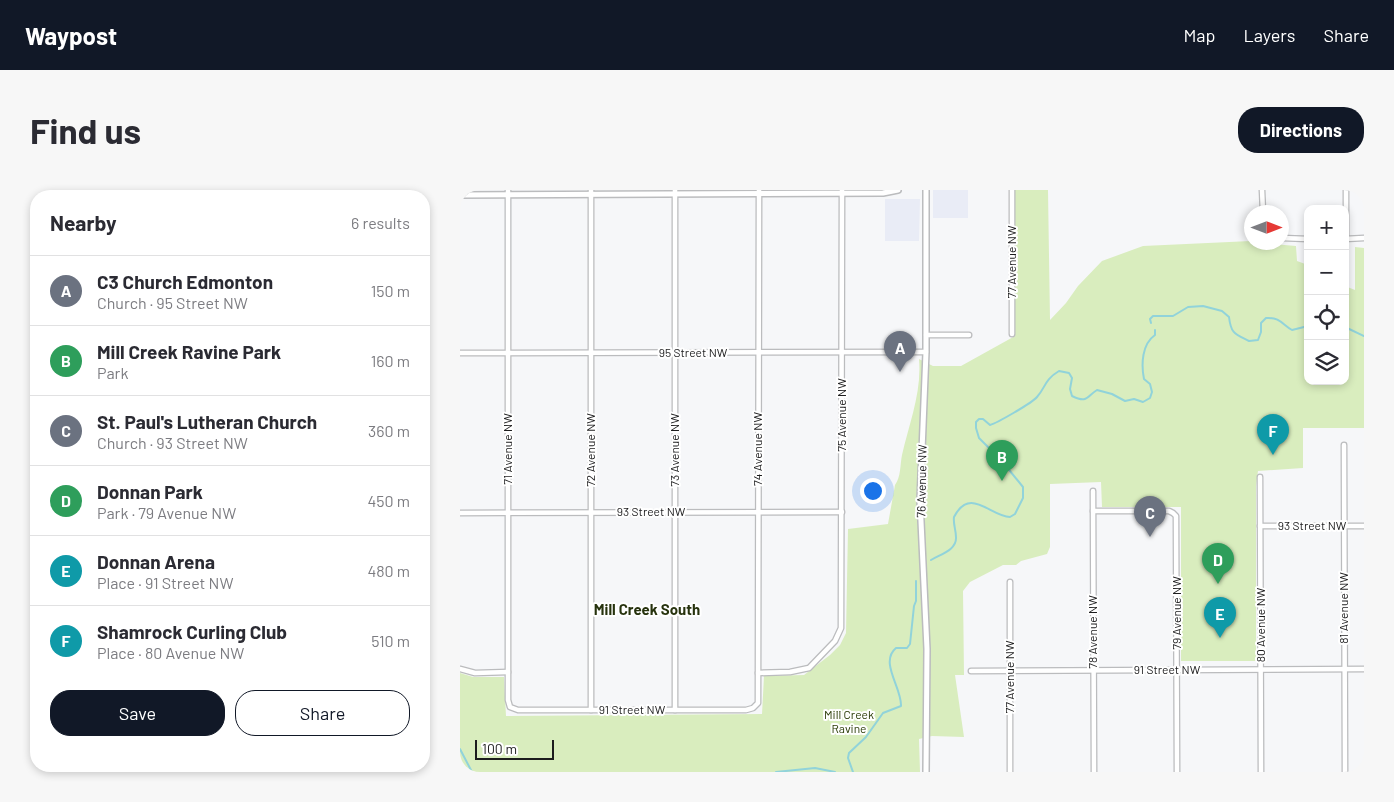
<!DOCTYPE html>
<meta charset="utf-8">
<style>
:root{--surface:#fff;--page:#f7f7f7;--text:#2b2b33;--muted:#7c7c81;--line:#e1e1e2;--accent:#111827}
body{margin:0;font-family:Barlow,sans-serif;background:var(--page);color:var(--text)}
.controls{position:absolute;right:15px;top:15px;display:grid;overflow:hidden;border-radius:10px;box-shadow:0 2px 8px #0003}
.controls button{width:45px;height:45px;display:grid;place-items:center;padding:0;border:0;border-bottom:1px solid var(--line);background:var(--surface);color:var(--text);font:25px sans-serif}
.compass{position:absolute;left:784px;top:15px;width:45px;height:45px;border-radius:50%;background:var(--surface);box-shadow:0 2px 8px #0003;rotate:90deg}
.scale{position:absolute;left:15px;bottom:12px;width:79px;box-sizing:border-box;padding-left:5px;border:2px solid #1c1c1d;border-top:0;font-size:14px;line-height:18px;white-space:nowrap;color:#1c1c1d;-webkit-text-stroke:4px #fff;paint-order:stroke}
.you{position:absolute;left:412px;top:300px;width:18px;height:18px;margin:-12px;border:4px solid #fff;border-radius:50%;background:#1a73e8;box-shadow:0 0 0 8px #1a73e833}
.badge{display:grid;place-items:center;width:32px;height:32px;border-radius:50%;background:var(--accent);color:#fff;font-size:16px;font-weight:700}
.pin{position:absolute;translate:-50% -41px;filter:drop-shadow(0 1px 2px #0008)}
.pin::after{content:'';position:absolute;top:26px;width:18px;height:15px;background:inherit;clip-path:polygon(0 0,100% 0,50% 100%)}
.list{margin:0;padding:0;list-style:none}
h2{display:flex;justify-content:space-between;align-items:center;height:65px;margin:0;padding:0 20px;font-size:21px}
h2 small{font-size:16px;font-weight:400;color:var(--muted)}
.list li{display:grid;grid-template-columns:32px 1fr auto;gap:15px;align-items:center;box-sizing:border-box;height:70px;padding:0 20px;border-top:1px solid var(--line)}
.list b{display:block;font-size:19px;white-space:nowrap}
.list p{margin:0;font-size:16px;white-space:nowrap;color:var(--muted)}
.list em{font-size:16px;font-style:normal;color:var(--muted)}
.actions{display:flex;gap:10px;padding:15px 20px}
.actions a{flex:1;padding:11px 0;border:1px solid var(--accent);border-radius:20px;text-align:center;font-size:18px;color:var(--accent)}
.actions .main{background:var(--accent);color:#fff}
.icon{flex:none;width:28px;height:28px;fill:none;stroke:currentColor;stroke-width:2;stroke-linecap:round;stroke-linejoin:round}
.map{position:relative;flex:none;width:904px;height:582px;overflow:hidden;border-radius:20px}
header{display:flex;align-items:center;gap:30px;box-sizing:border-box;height:70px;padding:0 25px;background:var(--accent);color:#fff}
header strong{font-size:24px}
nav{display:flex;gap:28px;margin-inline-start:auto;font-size:18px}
.intro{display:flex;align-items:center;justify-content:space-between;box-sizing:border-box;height:120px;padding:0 30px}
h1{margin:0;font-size:35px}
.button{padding:12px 22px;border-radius:20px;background:var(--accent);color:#fff;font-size:18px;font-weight:700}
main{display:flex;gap:30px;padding:0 30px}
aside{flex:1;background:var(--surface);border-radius:20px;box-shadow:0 2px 8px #0003}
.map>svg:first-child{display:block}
.built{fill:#e9ecf6}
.green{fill:#d9edbe}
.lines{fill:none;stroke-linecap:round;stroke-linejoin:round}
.stream{stroke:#91d3da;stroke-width:2}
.minor-casing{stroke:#bbbcbe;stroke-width:7}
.tertiary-casing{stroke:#bbbcbe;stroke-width:8}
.minor{stroke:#fff;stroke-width:4.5}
.tertiary{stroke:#fff;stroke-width:5}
.labels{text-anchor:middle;stroke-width:4;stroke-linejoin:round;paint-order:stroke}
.street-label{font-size:12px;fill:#1c1c1d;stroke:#fff}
.park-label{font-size:12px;fill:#2b3c07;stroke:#fff}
.quarter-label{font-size:15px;font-weight:bold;fill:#27330e;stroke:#fff}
</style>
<header>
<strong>Waypost</strong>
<nav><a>Map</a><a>Layers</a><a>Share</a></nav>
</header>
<div class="intro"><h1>Find us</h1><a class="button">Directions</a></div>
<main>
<aside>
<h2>Nearby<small>6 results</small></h2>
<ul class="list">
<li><span class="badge" style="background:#6b7280">A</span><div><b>C3 Church Edmonton</b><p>Church · 95 Street NW</p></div><em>150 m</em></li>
<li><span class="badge" style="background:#2e9e5b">B</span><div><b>Mill Creek Ravine Park</b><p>Park</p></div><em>160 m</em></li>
<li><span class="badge" style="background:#6b7280">C</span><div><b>St. Paul's Lutheran Church</b><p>Church · 93 Street NW</p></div><em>360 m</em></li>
<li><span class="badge" style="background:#2e9e5b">D</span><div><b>Donnan Park</b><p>Park · 79 Avenue NW</p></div><em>450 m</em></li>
<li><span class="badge" style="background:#0f9aa8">E</span><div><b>Donnan Arena</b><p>Place · 91 Street NW</p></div><em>480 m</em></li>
<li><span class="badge" style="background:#0f9aa8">F</span><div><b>Shamrock Curling Club</b><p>Place · 80 Avenue NW</p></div><em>510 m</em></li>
</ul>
<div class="actions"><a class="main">Save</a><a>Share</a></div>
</aside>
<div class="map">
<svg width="904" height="582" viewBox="0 0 904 582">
<rect width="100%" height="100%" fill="#f6f7f9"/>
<g class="built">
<rect x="473" y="0" width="35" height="28"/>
<path d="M425,9H460L459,51H425Z"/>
</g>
<path class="green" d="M555,0H588L590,130L606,113L618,96L642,71L683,56L791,51L792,52L836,56L837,71L848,75V191H885V96L895,100V57L904,58V238H843V278L798,281L796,296V471H721V317H642L641,292L590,294V357L587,364L561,371L556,375H543L510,392L503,401L504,485H495L504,547L472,546L459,549L460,582H0V483L13,487H44L46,526L302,524L304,486L344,485L370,465L380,455L386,443L388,339L428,334L435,295C441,287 440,275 442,265C449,234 462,202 459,169L473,176H501L555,146Z"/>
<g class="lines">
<g class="stream">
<path d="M691,133L690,129L693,126H713L728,117L743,116L762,121L769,127C771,144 775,144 789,151L798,150L801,142V133L806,128C820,127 823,135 832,140L848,136"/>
<path d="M885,137L904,146"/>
<path d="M471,370C481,364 497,360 496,347C496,340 493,334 494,327C510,296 530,326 550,327L555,324L563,308V297L541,270L519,248L516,238V232L519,229H523L530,235C537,233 572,213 577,207C586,197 584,190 599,181L609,183L612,188L610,199L612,206C628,214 627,206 637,200L652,204L665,211L674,209L683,212L690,208L692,202L690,194L684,189C681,174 682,154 695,145V140"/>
<path d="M0,559L12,582"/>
<path d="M316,582L355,578L375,582"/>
<path d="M393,582L388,568L389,563L406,547L423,523L441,516C442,498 419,472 436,458H447L450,454L454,416L456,411V391"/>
</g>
<g class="minor-casing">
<g id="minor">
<path d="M48,0V510L50,517L58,520H286L293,518L298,513L299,0"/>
<path d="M802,0L803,22"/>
<path d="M822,48L848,49"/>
<path d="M885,49L904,48"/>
<path d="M886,49V0"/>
<path d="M552,144V0"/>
<path d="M466,145H509"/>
<path d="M0,163L466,162"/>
<path d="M884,255L885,582"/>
<path d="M800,287L801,582"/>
<path d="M633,301L634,582"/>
<path d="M633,321H709L713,323L716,326L717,582"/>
<path d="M0,323L382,322"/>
<path d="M800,336H904"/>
<path d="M550,392V582"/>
<path d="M0,479L15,483L48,482"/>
<path d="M511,481L904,479"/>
<path d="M298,483L330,482L349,478L375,451L381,438L382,0"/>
<path d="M131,520V0"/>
<path d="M215,520V0"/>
</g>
</g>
<g class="tertiary-casing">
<g id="tertiary">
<path d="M466,0V162L460,310L467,459L466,582"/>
<path d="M0,5L423,3L438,0"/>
</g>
</g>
<use href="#minor" class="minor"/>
<use href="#tertiary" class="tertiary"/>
</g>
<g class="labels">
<g class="street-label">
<text transform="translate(552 72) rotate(-90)" y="4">77 Avenue NW</text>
<text x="233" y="167">95 Street NW</text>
<text transform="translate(382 225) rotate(-90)" y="4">75 Avenue NW</text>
<text transform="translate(48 259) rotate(-90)" y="4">71 Avenue NW</text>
<text transform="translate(298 259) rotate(-90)" y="4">74 Avenue NW</text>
<text transform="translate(131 260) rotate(-90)" y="4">72 Avenue NW</text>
<text transform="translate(215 260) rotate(-90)" y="4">73 Avenue NW</text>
<text transform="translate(462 291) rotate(-89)" y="4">76 Avenue NW</text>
<text x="191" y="326">93 Street NW</text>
<text x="852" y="340">93 Street NW</text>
<text transform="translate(884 418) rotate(-90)" y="4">81 Avenue NW</text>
<text transform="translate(717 423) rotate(-90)" y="4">79 Avenue NW</text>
<text transform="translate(801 435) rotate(-90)" y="4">80 Avenue NW</text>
<text transform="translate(633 442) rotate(-90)" y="4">78 Avenue NW</text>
<text x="707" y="484">91 Street NW</text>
<text transform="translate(550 487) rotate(-90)" y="4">77 Avenue NW</text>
<text x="172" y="524">91 Street NW</text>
</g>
<g class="park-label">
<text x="389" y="529">Mill Creek<tspan x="389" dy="14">Ravine</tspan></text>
</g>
<g class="quarter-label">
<text x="187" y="425">Mill Creek South</text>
</g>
</g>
</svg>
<div class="controls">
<button>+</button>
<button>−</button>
<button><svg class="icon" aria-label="locate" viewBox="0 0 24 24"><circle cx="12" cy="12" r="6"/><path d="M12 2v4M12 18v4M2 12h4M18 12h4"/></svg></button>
<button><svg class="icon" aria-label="layers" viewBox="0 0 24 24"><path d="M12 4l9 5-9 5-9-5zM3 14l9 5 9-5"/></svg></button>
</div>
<svg class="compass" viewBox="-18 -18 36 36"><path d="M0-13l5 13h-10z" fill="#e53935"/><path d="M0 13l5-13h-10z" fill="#7c7c81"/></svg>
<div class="scale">100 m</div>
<div class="you"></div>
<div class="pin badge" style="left:440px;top:182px;background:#6b7280">A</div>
<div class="pin badge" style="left:542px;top:291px;background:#2e9e5b">B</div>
<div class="pin badge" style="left:690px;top:347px;background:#6b7280">C</div>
<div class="pin badge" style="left:758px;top:394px;background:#2e9e5b">D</div>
<div class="pin badge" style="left:760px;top:448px;background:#0f9aa8">E</div>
<div class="pin badge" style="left:813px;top:265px;background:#0f9aa8">F</div>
</div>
</main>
